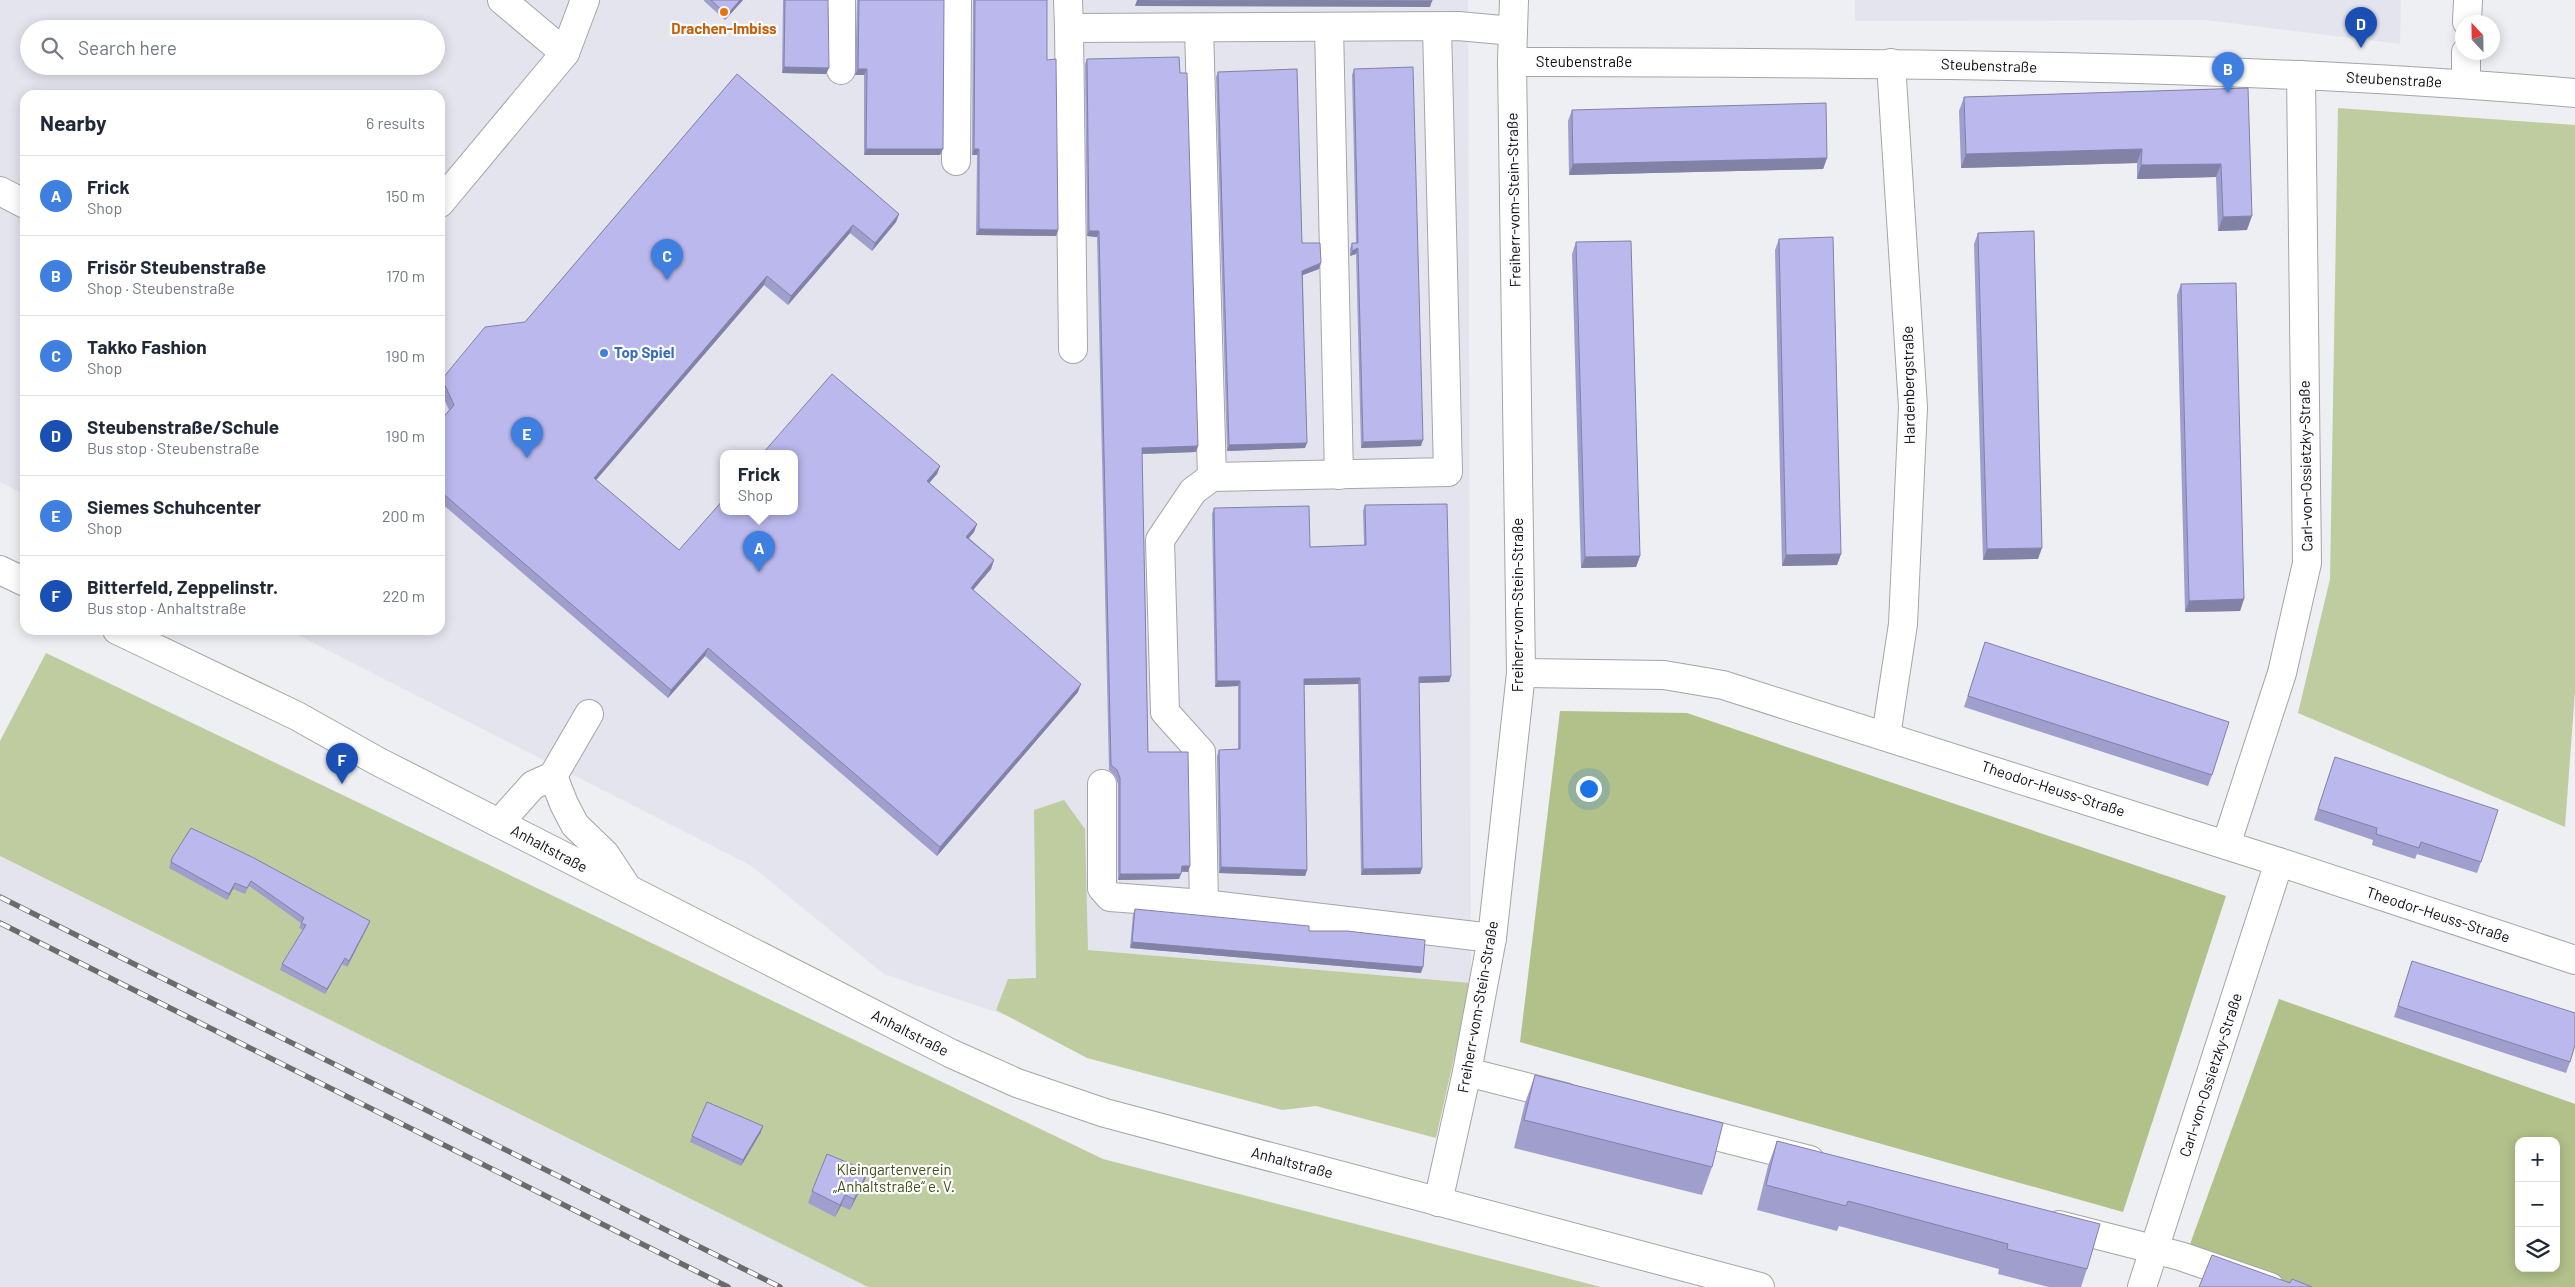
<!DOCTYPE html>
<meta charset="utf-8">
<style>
:root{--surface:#fff;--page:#f6f6f7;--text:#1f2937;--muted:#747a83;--line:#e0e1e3;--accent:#267bc9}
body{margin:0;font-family:Barlow,sans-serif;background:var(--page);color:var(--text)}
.controls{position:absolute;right:15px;bottom:15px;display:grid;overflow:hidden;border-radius:10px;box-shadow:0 2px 12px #0003}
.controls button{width:45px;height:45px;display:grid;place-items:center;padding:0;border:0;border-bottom:1px solid var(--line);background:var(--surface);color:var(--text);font:25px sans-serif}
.compass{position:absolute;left:2455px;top:15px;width:45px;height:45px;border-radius:50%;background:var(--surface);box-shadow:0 2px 12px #0003;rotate:338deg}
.you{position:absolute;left:1588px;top:788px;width:18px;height:18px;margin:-12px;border:4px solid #fff;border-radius:50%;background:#1a73e8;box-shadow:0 0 0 8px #1a73e833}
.badge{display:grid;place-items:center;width:32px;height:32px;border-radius:50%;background:var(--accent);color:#fff;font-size:16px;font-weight:700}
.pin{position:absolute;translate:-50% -41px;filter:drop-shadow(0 1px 2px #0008)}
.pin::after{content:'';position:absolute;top:26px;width:18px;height:15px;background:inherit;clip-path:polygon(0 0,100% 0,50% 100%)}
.popup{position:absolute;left:720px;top:450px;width:78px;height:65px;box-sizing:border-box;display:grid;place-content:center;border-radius:10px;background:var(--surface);filter:drop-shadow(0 1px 4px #0005);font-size:16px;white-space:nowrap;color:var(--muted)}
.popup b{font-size:19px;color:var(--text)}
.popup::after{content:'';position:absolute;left:50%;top:100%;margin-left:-10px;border:10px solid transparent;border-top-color:var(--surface)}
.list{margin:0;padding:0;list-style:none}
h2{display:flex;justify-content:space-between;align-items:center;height:65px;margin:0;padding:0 20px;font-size:21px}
h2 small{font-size:16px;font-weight:400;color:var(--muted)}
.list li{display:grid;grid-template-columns:32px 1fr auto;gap:15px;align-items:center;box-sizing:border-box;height:80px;padding:0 20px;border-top:1px solid var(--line)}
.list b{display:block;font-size:19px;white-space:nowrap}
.list p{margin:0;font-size:16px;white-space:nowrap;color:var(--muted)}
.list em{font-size:16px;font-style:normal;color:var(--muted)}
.icon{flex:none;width:28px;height:28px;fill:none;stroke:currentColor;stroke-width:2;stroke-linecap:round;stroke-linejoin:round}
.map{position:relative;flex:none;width:2575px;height:1287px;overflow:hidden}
.search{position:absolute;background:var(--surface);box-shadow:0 2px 12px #0003;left:20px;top:20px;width:425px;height:55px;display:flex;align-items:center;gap:12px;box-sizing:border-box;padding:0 18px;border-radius:28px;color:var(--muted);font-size:19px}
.panel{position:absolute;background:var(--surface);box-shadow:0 2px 12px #0003;left:20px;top:90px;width:425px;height:545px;border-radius:15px}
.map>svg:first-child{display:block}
.built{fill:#e4e4ef;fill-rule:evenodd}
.green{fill:#bfcc9f}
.forest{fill:#b2c08a;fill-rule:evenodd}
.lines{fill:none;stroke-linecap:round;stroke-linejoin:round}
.minor-casing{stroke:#a5a5a8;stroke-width:30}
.minor{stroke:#fff;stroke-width:28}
.rail-casing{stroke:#6b6b6d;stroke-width:5.5}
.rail{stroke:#fcfcff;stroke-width:4;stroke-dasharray:11;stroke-linecap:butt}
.wall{fill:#a09ecc}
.shaded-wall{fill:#8281a6}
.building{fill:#bab8ed;stroke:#8281a6}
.food-dot{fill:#e8710a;stroke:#fcfcff;stroke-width:2}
.shop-dot{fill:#3f7fe0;stroke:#fcfcff;stroke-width:2}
.labels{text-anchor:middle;stroke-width:4.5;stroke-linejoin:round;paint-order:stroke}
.food-label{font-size:15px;font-weight:bold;fill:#c56008;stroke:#fcfcff}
.street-label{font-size:15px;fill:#0e0e0f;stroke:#fcfcff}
.shop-label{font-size:15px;font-weight:bold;fill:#366cbe;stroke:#fcfcff;text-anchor:start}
.park-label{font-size:15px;fill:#455116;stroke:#fcfcff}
</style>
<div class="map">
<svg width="2575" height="1287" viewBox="0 0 2575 1287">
<rect width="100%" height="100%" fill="#eeeff2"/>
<g class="built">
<path d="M0,0H748V3L749,0H1468L1471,983L1088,950L1083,1042L884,974L750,865L288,630H440V95H25V495L0,482ZM29,29H436V66H29ZM724,453H794V511H724Z"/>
<path d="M1855,0H2401L2400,44L2206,20L1855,21Z"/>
<path d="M0,856L868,1287H0Z"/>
</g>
<g class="green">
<path d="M2338,108L2575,125V691L2565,827L2298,713L2330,579Z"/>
<path d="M46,653L1103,1159L1601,1287H868L0,856V741Z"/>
<path d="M1064,800L1085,829L1088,950L1471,983L1436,1138L1316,1106L1282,1110L1087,1058L996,1010L1008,979L1036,978L1034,810Z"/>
</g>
<g class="forest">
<path d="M1560,711L1687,713L2226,896L2123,1212L1520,1042Z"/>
<path d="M2279,999L2575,1104V1287H2301L2189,1247ZM2519,1141H2556V1268H2519Z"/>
</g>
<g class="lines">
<g class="minor-casing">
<g id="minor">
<path d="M502,0L565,53"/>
<path d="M841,0V70"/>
<path d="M1068,0L1069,28"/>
<path d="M2467,22L2468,0"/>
<path d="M1329,27L1339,475"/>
<path d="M1199,28L1212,477"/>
<path d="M1512,62C1866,63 2222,63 2575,93"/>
<path d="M2466,84V52"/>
<path d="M956,161L957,0"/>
<path d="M0,191L25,204"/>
<path d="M440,203L565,53L585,0"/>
<path d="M1073,349L1069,28L1458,26L1513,31"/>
<path d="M0,570L25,582"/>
<path d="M117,630L297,716L377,761L950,1053L1017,1083L1105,1113L1760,1287"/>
<path d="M1521,673L1664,675L1723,685L2279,862L2575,960"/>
<path d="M1886,736L1903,624L1913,407L1891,63"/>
<path d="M553,776L564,804L575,825L605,854L628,889"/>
<path d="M1102,784V888L1110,897L1204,904L1492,938"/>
<path d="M499,823L533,785L553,776L589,714"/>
<path d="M2226,845L2282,673L2307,563L2301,75"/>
<path d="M1204,904L1201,752L1165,712L1160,540L1193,491L1212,477L1448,472L1437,27"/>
<path d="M1467,1072L1565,1097"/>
<path d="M1684,1128L1810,1160"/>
<path d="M1438,1202L1467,1072L1492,938L1521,673L1512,62L1514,0"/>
<path d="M2059,1225L2180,1256L2270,1287"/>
<path d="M2142,1287L2279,862"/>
</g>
</g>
<use href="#minor" class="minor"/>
<g class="rail-casing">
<g id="rail">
<path d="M0,897L780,1287"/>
<path d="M0,923L728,1287"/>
</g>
</g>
<use href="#rail" class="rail"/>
</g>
<g class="wall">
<path d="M704,0H743L725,20L704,1Z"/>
<path d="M783,0H828L826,74L782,73Z"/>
<path d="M857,0H944L940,155H864V75H855Z"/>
<path d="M973,0H1047V60L1058,230L1056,236L976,235L977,155H972Z"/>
<path d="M1087,59L1180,73L1198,446L1196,452L1142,454L1148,752L1188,872H1181L1179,879L1118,880V784L1115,776L1109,770L1097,237L1087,236L1085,64Z"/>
<path d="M1354,69L1421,446L1361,448L1356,254L1350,256V249L1352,243H1356L1352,75Z"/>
<path d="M1218,72L1302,243L1319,269L1303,275L1305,448L1227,451L1216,77Z"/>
<path d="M737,74L899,214L896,222L872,251L850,233L788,305L764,285L596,480L679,550L940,466L937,474L929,483L977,524L974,532L969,538L994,560L991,569L973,590L1078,692L937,856L705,656L668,698L440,502V421L449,410L440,390V383L442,379L525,322Z"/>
<path d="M2248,88L2247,230L2218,231L2216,177L2137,179V163L1961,168L1959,111L1964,97Z"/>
<path d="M1572,110L1827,158L1823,169L1569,175L1568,121Z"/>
<path d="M1978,233L2038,559L1983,560L1974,244Z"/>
<path d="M1779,239L1841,554L1837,565L1782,566L1775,250Z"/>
<path d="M1576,242L1640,556L1636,567L1581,568L1572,254Z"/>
<path d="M2181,284L2244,599L2240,611L2185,612L2177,295Z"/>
<path d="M1365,505L1451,676L1449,682L1419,683L1422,868L1420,874L1361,875L1358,684L1304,685L1307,870L1305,876L1219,873L1217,756L1219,750L1238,749V686L1215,687L1212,514L1214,508L1310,547L1364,545L1363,511Z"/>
<path d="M1985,642L2212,775L2208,786L1964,707Z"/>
<path d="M2335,757L2481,862L2477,873L2417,854L2415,859L2372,845L2373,840L2314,820Z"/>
<path d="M191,828L370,921L368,926L347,967L342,964L325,994L280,970L282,964L303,930L299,928L301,923L249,886L245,894L233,889L227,900L169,868L172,858Z"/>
<path d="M1135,909L1309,931L1421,973L1130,948L1133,914Z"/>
<path d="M2412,961L2570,1062L2566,1073L2394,1017Z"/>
<path d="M1535,1075L1712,1167L1702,1195L1514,1148L1525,1103Z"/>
<path d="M761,1132L741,1166L690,1142L692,1136Z"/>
<path d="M1777,1141L2087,1269L2081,1287H2049L1998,1274L1999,1269L1839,1226L1837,1231L1757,1210L1768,1166Z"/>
<path d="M864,1182L850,1210L841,1206L835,1217L808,1203L812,1191Z"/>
</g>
<g class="shaded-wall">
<path d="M740,0H743L725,20L727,15Z"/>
<path d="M1137,0L1432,1L1430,7L1135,6Z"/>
<path d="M784,67L829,68L826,74L782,73Z"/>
<path d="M858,69H867L864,75H855Z"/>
<path d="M866,149H943L940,155H864Z"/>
<path d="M974,149H979L977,155H972Z"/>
<path d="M2142,149L2137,163L1961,168L1966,154Z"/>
<path d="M1827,158L1823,169L1569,175L1573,164Z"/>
<path d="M2221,164L2216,177L2137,179L2141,165Z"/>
<path d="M899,214L896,222L872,251L875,243Z"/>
<path d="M2252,216L2247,230L2218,231L2223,217Z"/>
<path d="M853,225L850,233L788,305L791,296Z"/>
<path d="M979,229L1058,230L1056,236L976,235Z"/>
<path d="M1089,231H1099L1097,237L1087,236Z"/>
<path d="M1358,248L1356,254L1350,256L1352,251Z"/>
<path d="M1321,263L1319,269L1300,276L1302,271Z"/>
<path d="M767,276L764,285L591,486L594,478Z"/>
<path d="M1423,440L1421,446L1361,448L1363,442Z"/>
<path d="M1307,443L1305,448L1227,451L1229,445Z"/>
<path d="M1198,446L1196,452L1140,454L1142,448Z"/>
<path d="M940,466L937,474L924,489L927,481Z"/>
<path d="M977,524L974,532L963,545L966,537Z"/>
<path d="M2042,548L2038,559L1983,560L1987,549Z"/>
<path d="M1841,554L1837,565L1782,566L1786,555Z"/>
<path d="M1640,556L1636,567L1581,568L1585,557Z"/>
<path d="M994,560L991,569L968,596L971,588Z"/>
<path d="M2244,599L2240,611L2185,612L2189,601Z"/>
<path d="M708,648L705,656L668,698L671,690Z"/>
<path d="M1451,676L1449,682L1417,683L1419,677Z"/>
<path d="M1360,678L1358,684L1302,685L1304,679Z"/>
<path d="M1217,681H1240L1238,686L1215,687Z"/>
<path d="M1081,684L1078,692L937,856L940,847Z"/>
<path d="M1182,866H1190L1188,872L1180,871Z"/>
<path d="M1221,867L1307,870L1305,876L1219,873Z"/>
<path d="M1422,868L1420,874L1361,875L1363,869Z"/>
<path d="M1120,874H1181L1179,879L1118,880Z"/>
<path d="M235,883L233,889L227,900L229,894Z"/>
<path d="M370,921L368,926L347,967L349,961Z"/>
<path d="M1132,942L1423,967L1421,973L1130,948Z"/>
<path d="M345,958L342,964L325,994L327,989Z"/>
<path d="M763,1126L761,1132L741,1166L743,1160Z"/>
<path d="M868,1171L864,1182L850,1210L854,1199Z"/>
<path d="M845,1195L841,1206L835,1217L840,1205Z"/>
</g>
<g class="building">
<path d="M711,0H740L727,15Z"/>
<path d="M785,0H828L829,68L784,67Z"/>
<path d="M859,0H944L943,149H866L867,69H858Z"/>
<path d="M975,0H1047V60L1056,59L1058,230L979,229V149H974Z"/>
<path d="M1180,0H1432V1Z"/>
<path d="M1179,57L1180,73H1187L1198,446L1142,448L1148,752H1188L1190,866H1182L1181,874H1120V778L1117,770L1111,765L1099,231H1089L1087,59Z"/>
<path d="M1413,67L1423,440L1363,442L1358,248L1352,251V243H1358L1354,69Z"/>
<path d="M1297,69L1302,243H1320L1321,263L1302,271L1307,443L1229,445L1218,72Z"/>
<path d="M737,74L899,214L875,243L853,225L791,296L767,276L594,478L679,550L724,499V511H794V453H763L832,374L940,466L927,481L977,524L966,537L994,560L971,588L1081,684L940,847L708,648L671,690L440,491V421L454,405L442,379L485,327L525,322Z"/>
<path d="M2248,88L2252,216L2223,217L2221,164L2141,165L2142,149L1966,154L1964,97Z"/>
<path d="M1826,103L1827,158L1573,164L1572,110Z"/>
<path d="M2034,231L2042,548L1987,549L1978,233Z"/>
<path d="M1833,237L1841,554L1786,555L1779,239Z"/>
<path d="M1631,241L1640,556L1585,557L1576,242Z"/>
<path d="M2236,283L2244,599L2189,601L2181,284Z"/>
<path d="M1447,504L1451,676L1419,677L1422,868L1363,869L1360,678L1304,679L1307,870L1221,867L1219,750L1240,749V681H1217L1214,508L1309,506L1310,547L1366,545L1365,505Z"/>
<path d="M1985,642L2229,722L2212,775L1968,696Z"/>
<path d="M2335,757L2498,810L2481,862L2421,842L2419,848L2376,834L2377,828L2318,809Z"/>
<path d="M191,828L252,857L370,921L349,961L345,958L327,989L282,964L306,925L301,923L304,918L251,881L247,888L235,883L229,894L171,862L172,858Z"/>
<path d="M1135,909L1309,926V931H1347L1425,940L1423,967L1132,942Z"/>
<path d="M2412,961L2575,1013V1045L2570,1062L2398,1006Z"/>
<path d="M1535,1075L1723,1123L1712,1167L1524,1120Z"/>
<path d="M707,1102L763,1126L743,1160L692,1136Z"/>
<path d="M1777,1141L2100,1224L2087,1269L2007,1249L2008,1244L1848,1201L1846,1206L1766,1185Z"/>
<path d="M827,1154L868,1171L854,1199L845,1195L840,1205L812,1191Z"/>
<path d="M2212,1255L2290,1283L2292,1279L2312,1287H2199Z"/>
</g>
<circle class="food-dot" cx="724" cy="12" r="5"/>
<circle class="shop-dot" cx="604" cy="353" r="5"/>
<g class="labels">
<g class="food-label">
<text x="724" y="34">Drachen-Imbiss</text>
</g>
<g class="street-label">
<text x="1584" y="67">Steubenstraße</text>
<text transform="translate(1989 66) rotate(2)" y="5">Steubenstraße</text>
<text transform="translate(2394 80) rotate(3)" y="5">Steubenstraße</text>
<text transform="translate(1514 200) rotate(-91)" y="5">Freiherr-vom-Stein-Straße</text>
<text transform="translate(1909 385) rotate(-91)" y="5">Hardenbergstraße</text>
<text transform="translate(2306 466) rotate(-91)" y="5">Carl-von-Ossietzky-Straße</text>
<text transform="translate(1518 605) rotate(-90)" y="5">Freiherr-vom-Stein-Straße</text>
<text transform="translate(2053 789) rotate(18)" y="5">Theodor-Heuss-Straße</text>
<text transform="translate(549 849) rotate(28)" y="5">Anhaltstraße</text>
<text transform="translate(2438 915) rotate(18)" y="5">Theodor-Heuss-Straße</text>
<text transform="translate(1478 1007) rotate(-80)" y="5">Freiherr-vom-Stein-Straße</text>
<text transform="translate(910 1033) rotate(27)" y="5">Anhaltstraße</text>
<text transform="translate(2211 1075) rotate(-72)" y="5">Carl-von-Ossietzky-Straße</text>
<text transform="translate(1292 1163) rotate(15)" y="5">Anhaltstraße</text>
</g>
<g class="shop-label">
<text x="614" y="358">Top Spiel</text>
</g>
<g class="park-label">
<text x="894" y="1175">Kleingartenverein<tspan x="894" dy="17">„Anhaltstraße“ e. V.</tspan></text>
</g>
</g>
</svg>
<div class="controls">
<button>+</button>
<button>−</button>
<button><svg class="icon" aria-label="layers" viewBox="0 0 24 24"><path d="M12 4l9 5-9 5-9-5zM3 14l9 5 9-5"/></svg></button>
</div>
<svg class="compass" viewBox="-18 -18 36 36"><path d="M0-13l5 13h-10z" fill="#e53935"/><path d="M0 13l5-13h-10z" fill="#747a83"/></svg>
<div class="you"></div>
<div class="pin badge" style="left:759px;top:572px;background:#3f7fe0">A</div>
<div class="popup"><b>Frick</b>Shop</div>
<div class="pin badge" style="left:2228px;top:93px;background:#3f7fe0">B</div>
<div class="pin badge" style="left:667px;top:280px;background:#3f7fe0">C</div>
<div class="pin badge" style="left:2361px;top:48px;background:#1a4fb4">D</div>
<div class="pin badge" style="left:527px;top:458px;background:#3f7fe0">E</div>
<div class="pin badge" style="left:342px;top:784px;background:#1a4fb4">F</div>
<div class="search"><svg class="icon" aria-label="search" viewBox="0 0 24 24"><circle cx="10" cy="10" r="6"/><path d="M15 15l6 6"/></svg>Search here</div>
<section class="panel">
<h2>Nearby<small>6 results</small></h2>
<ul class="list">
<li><span class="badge" style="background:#3f7fe0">A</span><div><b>Frick</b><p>Shop</p></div><em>150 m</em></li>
<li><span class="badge" style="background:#3f7fe0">B</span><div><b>Frisör Steubenstraße</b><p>Shop · Steubenstraße</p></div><em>170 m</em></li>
<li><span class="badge" style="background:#3f7fe0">C</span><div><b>Takko Fashion</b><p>Shop</p></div><em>190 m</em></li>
<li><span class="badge" style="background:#1a4fb4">D</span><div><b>Steubenstraße/Schule</b><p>Bus stop · Steubenstraße</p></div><em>190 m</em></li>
<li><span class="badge" style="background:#3f7fe0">E</span><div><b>Siemes Schuhcenter</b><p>Shop</p></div><em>200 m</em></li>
<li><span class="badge" style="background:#1a4fb4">F</span><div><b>Bitterfeld, Zeppelinstr.</b><p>Bus stop · Anhaltstraße</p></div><em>220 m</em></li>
</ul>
</section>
</div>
